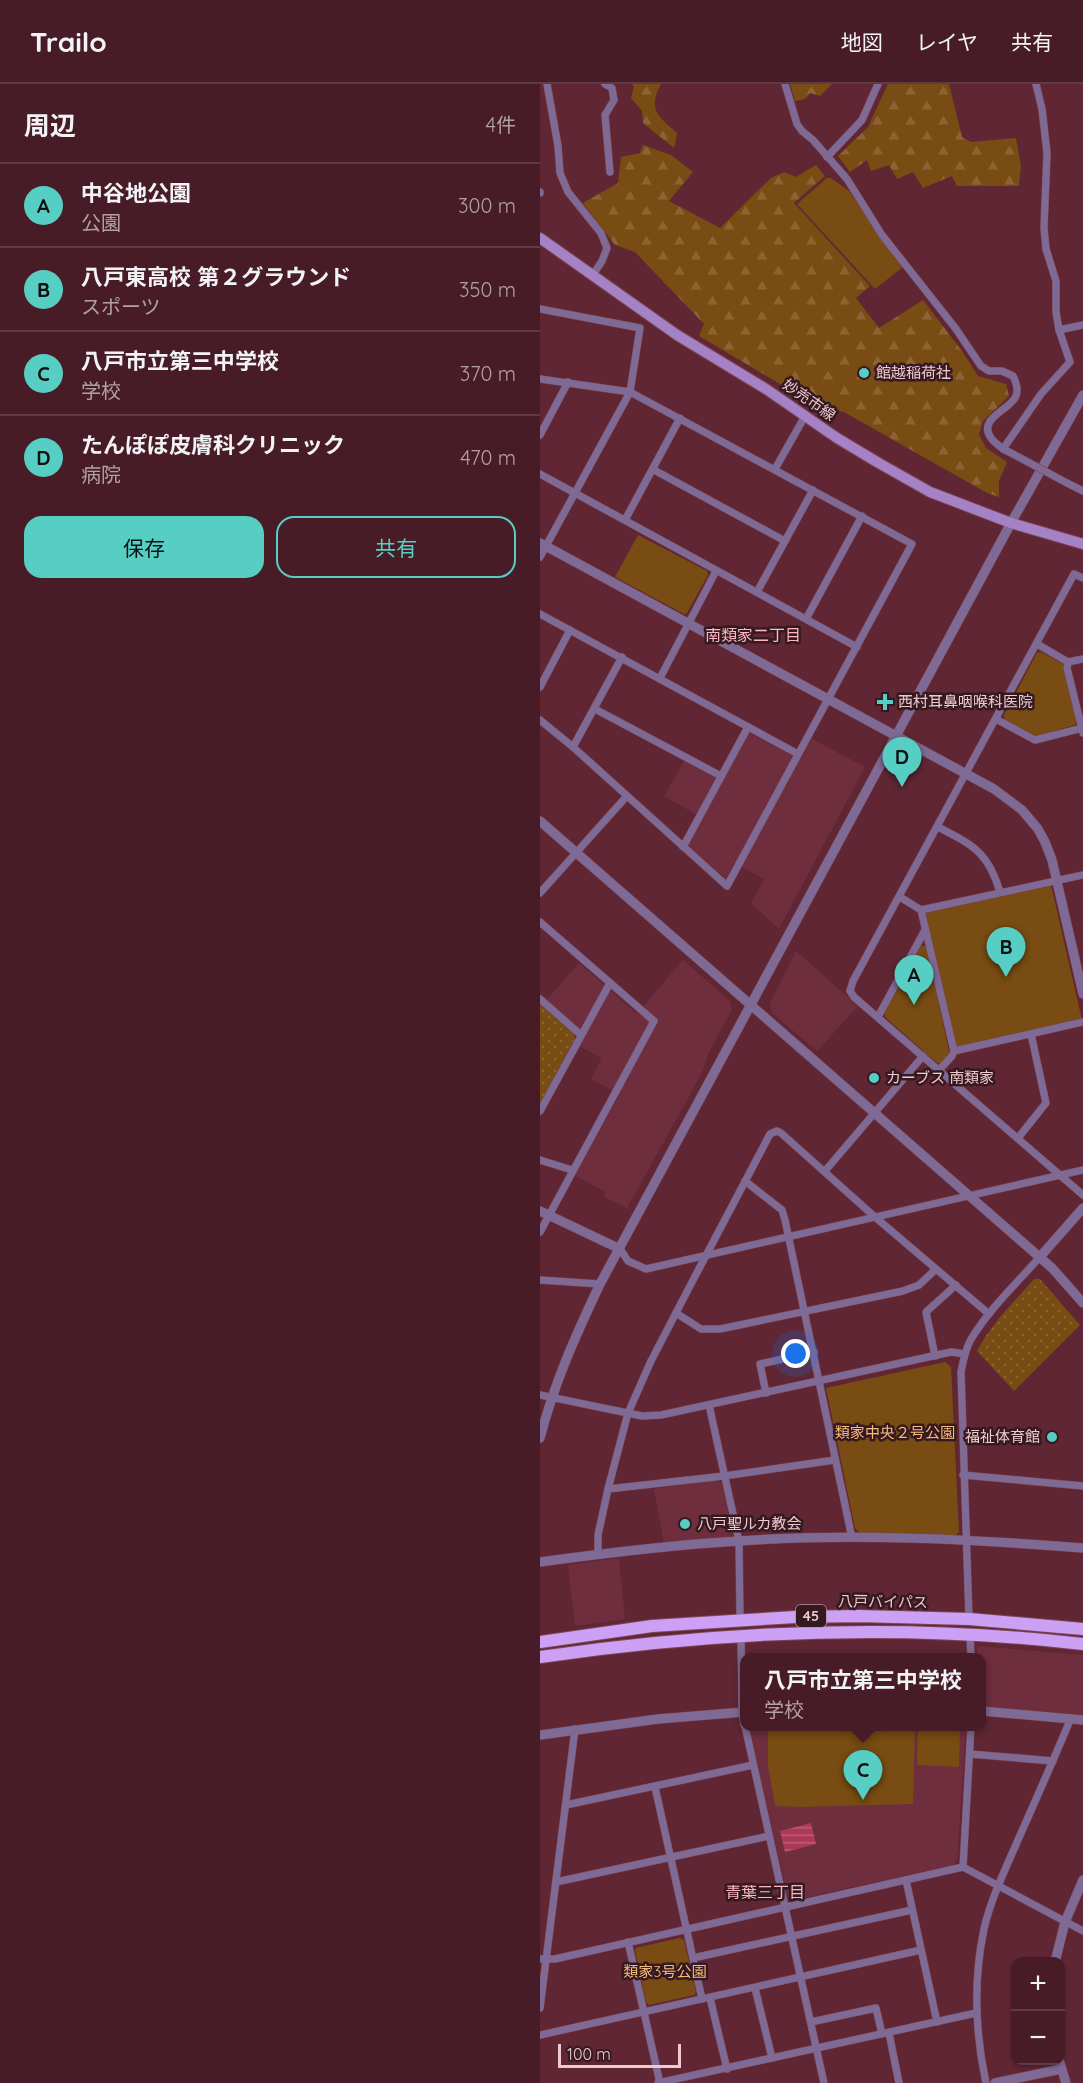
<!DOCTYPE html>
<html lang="ja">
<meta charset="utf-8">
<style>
:root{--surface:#481c27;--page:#522933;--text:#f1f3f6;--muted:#b1a1a7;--line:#603a44;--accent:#56cec3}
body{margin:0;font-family:Quicksand,"Noto Sans JP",sans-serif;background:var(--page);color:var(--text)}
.controls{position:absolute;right:18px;bottom:18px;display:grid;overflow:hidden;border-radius:12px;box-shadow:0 2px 4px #0004}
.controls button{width:54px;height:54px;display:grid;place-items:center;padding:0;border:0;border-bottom:2px solid var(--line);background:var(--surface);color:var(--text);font:30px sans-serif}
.scale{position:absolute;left:18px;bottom:15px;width:123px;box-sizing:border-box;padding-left:6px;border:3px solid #eec9cf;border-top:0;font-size:16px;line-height:21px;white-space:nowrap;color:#eec9cf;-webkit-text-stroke:4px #341a20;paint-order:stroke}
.you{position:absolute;left:256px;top:1270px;width:21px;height:21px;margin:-15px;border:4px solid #fff;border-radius:50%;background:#1a73e8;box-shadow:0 0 0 9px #1a73e833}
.badge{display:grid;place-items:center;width:39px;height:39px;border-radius:50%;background:var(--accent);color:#111;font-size:20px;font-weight:700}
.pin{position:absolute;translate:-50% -50px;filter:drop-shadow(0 2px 3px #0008)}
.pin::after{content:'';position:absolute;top:32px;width:21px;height:18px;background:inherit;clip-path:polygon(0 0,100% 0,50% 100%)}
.popup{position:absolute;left:200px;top:1569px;width:246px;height:78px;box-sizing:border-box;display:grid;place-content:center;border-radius:12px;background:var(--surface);filter:drop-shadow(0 2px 4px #0005);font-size:20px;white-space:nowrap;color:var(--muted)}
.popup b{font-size:22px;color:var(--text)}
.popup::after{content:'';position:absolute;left:50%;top:100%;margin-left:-12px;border:12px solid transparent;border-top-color:var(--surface)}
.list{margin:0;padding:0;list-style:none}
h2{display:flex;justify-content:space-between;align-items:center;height:78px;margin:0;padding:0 24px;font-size:26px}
h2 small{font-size:20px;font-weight:400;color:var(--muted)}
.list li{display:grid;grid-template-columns:39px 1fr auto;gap:18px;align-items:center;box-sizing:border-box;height:84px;padding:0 24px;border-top:2px solid var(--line)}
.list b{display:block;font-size:22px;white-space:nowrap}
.list p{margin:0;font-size:20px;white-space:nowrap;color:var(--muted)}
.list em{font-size:20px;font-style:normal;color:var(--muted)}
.actions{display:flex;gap:12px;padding:18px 24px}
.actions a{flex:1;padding:14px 0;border:2px solid var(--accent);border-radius:18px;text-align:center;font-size:21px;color:var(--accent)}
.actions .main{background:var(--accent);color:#111}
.map{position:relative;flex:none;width:543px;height:1999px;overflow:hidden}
header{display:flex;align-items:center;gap:36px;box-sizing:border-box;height:84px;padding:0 30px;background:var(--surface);border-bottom:2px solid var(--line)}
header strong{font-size:28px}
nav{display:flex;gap:33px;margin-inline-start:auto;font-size:21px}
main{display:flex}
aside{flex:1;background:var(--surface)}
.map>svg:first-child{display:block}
.built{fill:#6f2e3e}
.grass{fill:url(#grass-dots)}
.forest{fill:url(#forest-firs)}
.park{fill:#784c12}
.water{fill:url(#water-rules)}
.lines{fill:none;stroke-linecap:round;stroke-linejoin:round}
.minor-casing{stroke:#7c4753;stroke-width:8}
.tertiary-casing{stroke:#7c4753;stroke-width:10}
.secondary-casing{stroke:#7c4753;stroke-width:12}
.trunk-casing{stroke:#7c4753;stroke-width:14}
.minor{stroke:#7f6a95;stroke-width:7}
.tertiary{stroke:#7f6a95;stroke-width:9}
.secondary{stroke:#a582c6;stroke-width:10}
.trunk{stroke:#cca0f5;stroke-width:12}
.minor-bridge-casing{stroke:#7c4753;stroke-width:8;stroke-linecap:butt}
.minor-bridge{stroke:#7f6a95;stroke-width:7}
.poi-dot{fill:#56cec3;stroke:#341a20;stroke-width:2}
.labels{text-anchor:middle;stroke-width:5;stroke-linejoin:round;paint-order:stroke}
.shield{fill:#341a20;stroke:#b6949a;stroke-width:1.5}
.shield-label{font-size:14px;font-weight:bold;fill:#eec9cf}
.poi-label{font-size:15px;fill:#eec9cf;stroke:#341a20;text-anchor:start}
.street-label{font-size:15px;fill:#eec9cf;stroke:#341a20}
.park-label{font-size:15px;fill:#f9bb79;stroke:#341a20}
.neighbourhood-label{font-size:16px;fill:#fdb6c2;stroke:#341a20}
</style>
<header>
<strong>Trailo</strong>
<nav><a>地図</a><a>レイヤ</a><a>共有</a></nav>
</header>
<main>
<aside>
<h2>周辺<small>4件</small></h2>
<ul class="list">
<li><span class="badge">A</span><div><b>中谷地公園</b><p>公園</p></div><em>300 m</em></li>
<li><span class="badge">B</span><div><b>八戸東高校 第２グラウンド</b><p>スポーツ</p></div><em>350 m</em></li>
<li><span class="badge">C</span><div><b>八戸市立第三中学校</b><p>学校</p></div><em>370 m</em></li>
<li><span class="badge">D</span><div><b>たんぽぽ皮膚科クリニック</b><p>病院</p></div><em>470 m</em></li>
</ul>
<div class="actions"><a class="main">保存</a><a>共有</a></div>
</aside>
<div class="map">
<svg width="543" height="1999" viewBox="0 0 543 1999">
<defs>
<pattern id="grass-dots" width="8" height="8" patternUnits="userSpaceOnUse" patternTransform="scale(1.5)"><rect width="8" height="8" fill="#784c12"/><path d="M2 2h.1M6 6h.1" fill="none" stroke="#8c6433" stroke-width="1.8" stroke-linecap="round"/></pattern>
<pattern id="forest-firs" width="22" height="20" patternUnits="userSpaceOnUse" patternTransform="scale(1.5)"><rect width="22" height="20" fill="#784c12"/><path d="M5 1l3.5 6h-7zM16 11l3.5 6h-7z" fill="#8c6433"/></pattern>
<pattern id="water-rules" width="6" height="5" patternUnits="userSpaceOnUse" patternTransform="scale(1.5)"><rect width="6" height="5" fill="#ad395a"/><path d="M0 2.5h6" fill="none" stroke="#bc5d78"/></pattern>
</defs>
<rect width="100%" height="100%" fill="#602634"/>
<g class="built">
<path d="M208,648L260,676L272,655L325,683L239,845L211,819L224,795L194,779L186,795L147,761L162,734L124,712L144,677L182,697Z"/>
<path d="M256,867L318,922L277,967L232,929L230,919Z"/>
<path d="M143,876L190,917L192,926L169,968L162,989L87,1124L64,1113L66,1108L35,1092L80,1010L51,995L62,974L39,962L45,950L6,917L39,879L97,930Z"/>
<path d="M177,1396L183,1400L193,1449L188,1454L124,1459L114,1405Z"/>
<path d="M79,1474L85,1535L35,1542L28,1481Z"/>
<path d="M437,1562L543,1571V1631L442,1622V1574L437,1573Z"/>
<path d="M209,1643H426L417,1776L414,1781L249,1817Z"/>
</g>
<g class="grass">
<path d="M0,920L34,950L35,954L0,1020Z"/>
<path d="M494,1195H500L540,1241L474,1307L437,1267C451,1240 474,1218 494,1195Z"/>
</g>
<g class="forest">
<path d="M92,0H121C107,26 119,33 137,49L134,64L103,39L102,27L91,14L94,3Z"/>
<path d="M250,0H292L280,12L270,9L265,15L255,17Z"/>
<path d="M348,0H409L422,53L431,58L476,54L481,82L479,102H417L412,92L383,104L373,88L357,95L349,81L331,87L327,76L310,88L298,72L328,43Z"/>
<path d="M103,61L131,71L153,88L129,117L180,144L231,94L244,88L256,93L276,81L285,92L254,119L330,202L316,214L339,244L383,216L422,267L438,292L466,300L469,312L443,337L439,350L446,364L467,378L459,397V413L447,409L304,328L279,323L159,252L164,240L95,168L75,161L43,119L78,99L81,73L100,69Z"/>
</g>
<g class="park">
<path d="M287,94H291L309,107L363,183L335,205L257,120Z"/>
<path d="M98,451L167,487L168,491L147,529L144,530L75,493Z"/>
<path d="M501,568L523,580L537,637L535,641L496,652L465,636L464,631L497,569Z"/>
<path d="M511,801L542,936L415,963L385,829Z"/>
<path d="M381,862H386L409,967V970L401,979H397L345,933V928Z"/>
<path d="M405,1278L411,1283L419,1448L415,1452L320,1449L315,1444L286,1304Z"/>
<path d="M228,1643H375L373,1720L260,1723L235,1722L228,1682Z"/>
<path d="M378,1643H420L419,1683L377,1681Z"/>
<path d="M139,1854L144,1856L156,1908L154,1911L109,1921L106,1918L95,1867L96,1864Z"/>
</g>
<path class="water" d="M271,1739L276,1760L245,1768L240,1747Z"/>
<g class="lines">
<g class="minor-casing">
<g id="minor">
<path d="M7,0L18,62L20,89L28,108L61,149L67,164L62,177L52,192"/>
<path d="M65,0L72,4L74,16L65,31L70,88"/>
<path d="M245,0L257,40L262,47L273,56L307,95L342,151L416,245L441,282L449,287H462L473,292C486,318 465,320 451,336C439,351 462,365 473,370"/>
<path d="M287,73L322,36L338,0"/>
<path d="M0,108V109"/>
<path d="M0,225L100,244L90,308L0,473"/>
<path d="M519,246L543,241"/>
<path d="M0,295L90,308L372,460L187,802L33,663L0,636"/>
<path d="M0,351L28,298"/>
<path d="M463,365L501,310L530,278L519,246L516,228V197L506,165L504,144L507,69L502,25L496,0"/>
<path d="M235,385L265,332"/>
<path d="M114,386L245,457"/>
<path d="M0,390L317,563"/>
<path d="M527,399L543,407"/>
<path d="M85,436L140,334"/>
<path d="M543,494L534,490L313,897L310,907L314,913L543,1111"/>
<path d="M217,508L273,406"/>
<path d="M0,530L258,670"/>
<path d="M266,535L322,432"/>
<path d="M497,560L528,578L543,575"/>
<path d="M528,578L527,584L543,649"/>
<path d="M120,594L176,487"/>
<path d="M0,603L30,546"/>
<path d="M55,625L181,692"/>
<path d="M456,635L495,656L543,644"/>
<path d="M33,663L82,573"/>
<path d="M398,743C433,761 448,768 460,808"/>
<path d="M143,763L208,643"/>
<path d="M543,791L381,826L414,967L543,938"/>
<path d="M0,809L86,713"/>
<path d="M360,813L381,826"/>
<path d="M0,838L114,937L0,1148"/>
<path d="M0,915L41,951"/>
<path d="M338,933L385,846"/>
<path d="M399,986L412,972L414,967"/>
<path d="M0,1027L70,899"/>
<path d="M478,1054L506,1019L491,950"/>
<path d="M0,1076L32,1086"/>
<path d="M285,1087L383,972"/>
<path d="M205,1097L242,1126L245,1136L312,1454"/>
<path d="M80,1165L88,1177L106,1185L543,1086"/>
<path d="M0,1196L60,1200"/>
<path d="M136,1229L161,1245H180L363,1207L379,1201L396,1185"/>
<path d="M395,1272L386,1228L416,1201"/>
<path d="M226,1309L220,1280L274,1268"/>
<path d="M0,1311L102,1332L121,1331L411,1268L425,1270"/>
<path d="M169,1321L199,1457L200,1535"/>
<path d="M423,1391L543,1402"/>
<path d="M68,1405L184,1392L295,1376"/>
<path d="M58,1470V1451L68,1405L88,1329L111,1277L151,1200L230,1050L237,1047L241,1049L335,1133L449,1230"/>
<path d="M429,1535L421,1288C423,1277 425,1267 430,1257C448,1226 476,1200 499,1174"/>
<path d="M430,1551L431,1574"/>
<path d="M201,1552L202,1628L204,1641"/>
<path d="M205,1642L284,1999"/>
<path d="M430,1670L513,1677"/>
<path d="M115,1703L162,1915"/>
<path d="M26,1721L213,1681"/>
<path d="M423,1783L431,1642"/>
<path d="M366,1796L397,1938"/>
<path d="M16,1798L229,1752"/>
<path d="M88,1858L120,1999"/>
<path d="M153,1874L372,1826"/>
<path d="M0,1875H15L423,1783L543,1847"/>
<path d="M215,1904L232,1974"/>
<path d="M170,1914L187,1985"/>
<path d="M0,1924L35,1645"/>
<path d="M271,1938L336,1924L342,1950"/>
<path d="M349,1949L359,1999"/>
<path d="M0,1951L381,1866"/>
<path d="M118,1999L436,1929"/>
<path d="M446,1999C435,1948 433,1897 444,1845C451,1814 466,1784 478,1756C496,1715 514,1675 531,1634"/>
</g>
</g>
<g class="tertiary-casing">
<g id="tertiary">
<path d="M0,459L454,705L482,726L498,745L505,758L512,776L543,910"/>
<path d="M0,737L512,1184L543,1219"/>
<path d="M0,1127L80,1165"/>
<path d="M499,1174L543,1124"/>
<path d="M0,1354C15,1297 35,1253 60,1200L471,439L543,311"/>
<path d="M0,1478C66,1469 132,1461 198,1457C313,1449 429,1455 543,1464"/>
<path d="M442,1627L543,1636"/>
<path d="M0,1651L118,1635L204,1628"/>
<path d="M515,1878L525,1838L543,1796"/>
<path d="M519,1976L526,1999"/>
<path d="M455,1999L521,1985"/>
</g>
</g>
<g class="secondary-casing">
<path id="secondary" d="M0,154L137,251L226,305L297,354L337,378L390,408L471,439L543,460"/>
</g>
<g class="trunk-casing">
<g id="trunk">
<path d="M0,1558L112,1542L255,1533L319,1532L429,1535L543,1545"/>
<path d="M0,1573C179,1547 363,1539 543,1560"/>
</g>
</g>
<use href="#minor" class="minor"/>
<use href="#tertiary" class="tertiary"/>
<use href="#secondary" class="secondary"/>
<use href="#trunk" class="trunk"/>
<g class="minor-bridge-casing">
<path id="minor-bridge" d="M473,370L527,399"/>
</g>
<use href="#minor-bridge" class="minor-bridge"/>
</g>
<g class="poi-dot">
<circle cx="324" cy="289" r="6"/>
<path d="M342 609h6v6h6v6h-6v6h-6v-6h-6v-6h6z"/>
<circle cx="334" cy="994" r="6"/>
<circle cx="512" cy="1353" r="6"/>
<circle cx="145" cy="1440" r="6"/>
</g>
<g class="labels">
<rect class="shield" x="256" y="1521" width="30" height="22" rx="4.5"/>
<g class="shield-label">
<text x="271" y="1537">45</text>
</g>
<g class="poi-label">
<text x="336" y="294">館越稲荷社</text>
<text x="358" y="623">西村耳鼻咽喉科医院</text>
<text x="346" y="999">カーブス 南類家</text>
<text x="500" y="1358" text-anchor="end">福祉体育館</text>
<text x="157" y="1445">八戸聖ルカ教会</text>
</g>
<g class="street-label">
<text transform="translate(269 316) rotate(35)" y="5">妙売市線</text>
<text transform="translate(343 1518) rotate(1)" y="5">八戸バイパス</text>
</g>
<g class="park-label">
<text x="355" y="1354">類家中央２号公園</text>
<text x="125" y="1893">類家3号公園</text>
</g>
<g class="neighbourhood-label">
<text x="213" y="557">南類家二丁目</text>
<text x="225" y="1814">青葉三丁目</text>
</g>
</g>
</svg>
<div class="controls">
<button>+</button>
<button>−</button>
</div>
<div class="scale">100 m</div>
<div class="you"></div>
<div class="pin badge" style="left:374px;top:921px">A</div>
<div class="pin badge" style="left:466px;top:893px">B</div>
<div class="pin badge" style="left:323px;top:1716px">C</div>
<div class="popup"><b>八戸市立第三中学校</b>学校</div>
<div class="pin badge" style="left:362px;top:703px">D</div>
</div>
</main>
